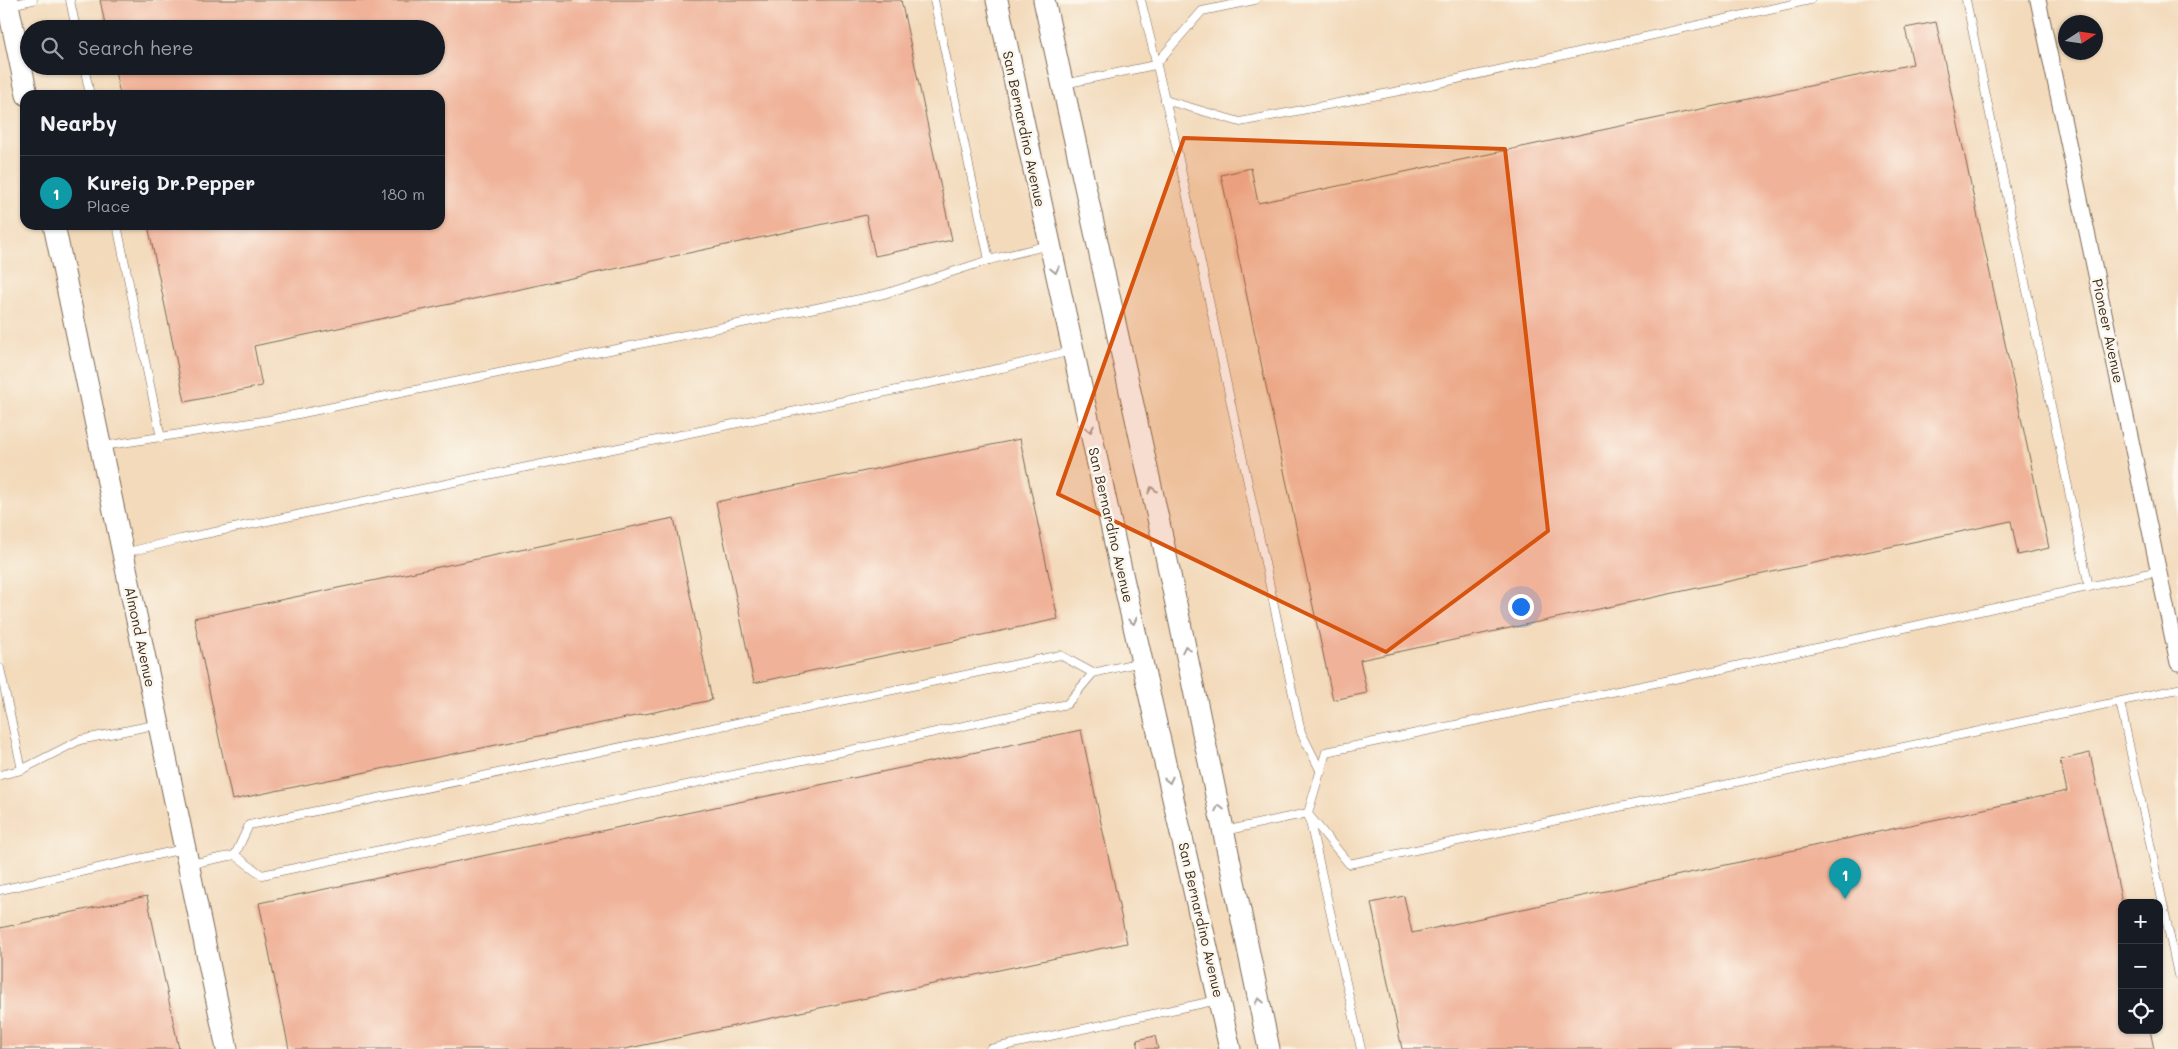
<!DOCTYPE html>
<meta charset="utf-8">
<style>
:root{--surface:#171b24;--page:#242831;--text:#f1f3f6;--muted:#9ea1a6;--line:#363941;--accent:#2563eb}
body{margin:0;font-family:Mali,sans-serif;background:var(--page);color:var(--text)}
.controls{position:absolute;right:15px;bottom:15px;display:grid;overflow:hidden;border-radius:10px;box-shadow:0 1px 4px #0004}
.controls button{width:45px;height:45px;display:grid;place-items:center;padding:0;border:0;border-bottom:1px solid var(--line);background:var(--surface);color:var(--text);font:25px sans-serif}
.compass{position:absolute;left:2058px;top:15px;width:45px;height:45px;border-radius:50%;background:var(--surface);box-shadow:0 1px 4px #0004;rotate:78deg}
.you{position:absolute;left:1520px;top:606px;width:18px;height:18px;margin:-12px;border:4px solid #fff;border-radius:50%;background:#1a73e8;box-shadow:0 0 0 8px #1a73e833}
.badge{display:grid;place-items:center;width:32px;height:32px;border-radius:50%;background:var(--accent);color:#fff;font-size:16px;font-weight:700}
.pin{position:absolute;translate:-50% -41px;filter:drop-shadow(0 1px 2px #0008)}
.pin::after{content:'';position:absolute;top:26px;width:18px;height:15px;background:inherit;clip-path:polygon(0 0,100% 0,50% 100%)}
.list{margin:0;padding:0;list-style:none}
h2{display:flex;justify-content:space-between;align-items:center;height:65px;margin:0;padding:0 20px;font-size:21px}
h2 small{font-size:16px;font-weight:400;color:var(--muted)}
.list li{display:grid;grid-template-columns:32px 1fr auto;gap:15px;align-items:center;box-sizing:border-box;height:75px;padding:0 20px;border-top:1px solid var(--line)}
.list b{display:block;font-size:19px;white-space:nowrap}
.list p{margin:0;font-size:16px;white-space:nowrap;color:var(--muted)}
.list em{font-size:16px;font-style:normal;color:var(--muted)}
.icon{flex:none;width:28px;height:28px;fill:none;stroke:currentColor;stroke-width:2;stroke-linecap:round;stroke-linejoin:round}
.map{position:relative;flex:none;width:2178px;height:1049px;overflow:hidden}
.search{position:absolute;background:var(--surface);box-shadow:0 1px 4px #0004;left:20px;top:20px;width:425px;height:55px;display:flex;align-items:center;gap:12px;box-sizing:border-box;padding:0 18px;border-radius:28px;color:var(--muted);font-size:19px}
.panel{position:absolute;background:var(--surface);box-shadow:0 1px 4px #0004;left:20px;top:90px;width:425px;height:140px;border-radius:15px}
.map>svg:first-child{display:block}
.building{fill:#f0b39a}
.lines{fill:none;stroke-linecap:round;stroke-linejoin:round}
.lane-casing{stroke:#7b6855;stroke-width:9}
.street-casing{stroke:#7b6855;stroke-width:17}
.secondary-casing{stroke:#7b6855;stroke-width:23}
.lane{stroke:#fff;stroke-width:8}
.street{stroke:#fff;stroke-width:15}
.secondary{stroke:#fff;stroke-width:21}
.oneway{stroke:#a79f9a}
.marked{fill:#d7540e;fill-opacity:0.2;stroke:#d7540e;stroke-width:4;stroke-linejoin:round}
.labels{text-anchor:middle;stroke-width:5;stroke-linejoin:round;paint-order:stroke}
.street-label{font-size:14px;fill:#3b2a1e;stroke:#fbf7ec}
</style>
<div class="map">
<svg width="2178" height="1049" viewBox="0 0 2178 1049">
<rect width="100%" height="100%" fill="#fbf7ec"/>
<filter id="ink" filterUnits="userSpaceOnUse"><feTurbulence type="fractalNoise" baseFrequency=".02" numOctaves="2"/><feDisplacementMap in="SourceGraphic" scale="10" xChannelSelector="R" yChannelSelector="G"/><feConvolveMatrix kernelMatrix="1 2 1 2 8 2 1 2 1" color-interpolation-filters="sRGB"/></filter>
<filter id="wash" filterUnits="userSpaceOnUse"><feTurbulence type="fractalNoise" baseFrequency=".0096" numOctaves="4" result="noise"/><feDisplacementMap in="SourceGraphic" scale="20" xChannelSelector="R" yChannelSelector="G"/><feGaussianBlur stdDeviation="1.12" result="paint"/><feColorMatrix in="noise" values="0 0 0 0 0 0 0 0 0 0 0 0 0 0 0 0 0 1.4 0 .05"/><feComposite in="paint" operator="in"/></filter>
<g filter="url(#wash)">
<rect width="100%" height="100%" fill="#f3dabb"/>
<g id="blocks">
<g class="building">
<path d="M100,0H901L952,240L875,256L866,215L254,346L262,386L185,402L148,225H440V95H120L114,66H436V29H106Z"/>
<path d="M1936,22L2049,548L2018,555L2011,521L1360,660L1367,693L1333,700L1221,175L1251,168L1258,203L1913,64L1905,28Z"/>
<path d="M1020,439L1058,619L754,683L716,502Z"/>
<path d="M674,518L712,700L232,800L194,618Z"/>
<path d="M1081,730L1127,943L625,1049H289L259,903Z"/>
<path d="M2090,753L2122,903V1030H2150L2154,1049H1402L1371,903L1404,896L1412,933L2067,791L2060,760Z"/>
<path d="M147,896L179,1049H0V928Z"/>
<path d="M1155,1036L1158,1049H1139L1137,1040Z"/>
</g>
</g>
</g>
<g filter="url(#ink)">
<use href="#blocks" fill-opacity="0" stroke="#7b6855" stroke-width="1"/>
<g class="lines">
<g class="lane-casing">
<g id="lane">
<path d="M70,0L76,29"/>
<path d="M934,0L989,260"/>
<path d="M1141,0L1174,136L1301,732L1321,772"/>
<path d="M1966,0L2089,587"/>
<path d="M10,5L33,0"/>
<path d="M84,66L90,95"/>
<path d="M1064,84L1155,65L1202,11L1255,0"/>
<path d="M1165,100L1240,122L1435,84L1810,0"/>
<path d="M117,225L161,438"/>
<path d="M103,446L269,420L884,294L989,260L1049,245"/>
<path d="M124,553L181,539L1002,368L1071,351"/>
<path d="M0,668L22,770"/>
<path d="M2120,702L2178,975"/>
<path d="M0,775L21,770L80,740L159,724"/>
<path d="M1309,815L1349,864L2178,689"/>
<path d="M1224,831L1308,813"/>
<path d="M235,855L262,875L1067,704L1093,673"/>
<path d="M190,864L235,855L249,825L1060,655L1093,673L1141,662"/>
<path d="M0,890L183,849"/>
<path d="M990,1049L1218,1000"/>
<path d="M1361,1049L1308,813L1326,752L1722,669L2159,571"/>
</g>
</g>
<g class="street-casing">
<path id="street" d="M2038,0L2178,663"/>
</g>
<g class="secondary-casing">
<g id="secondary">
<path d="M7,0L27,95"/>
<path d="M997,0L1115,543L1230,1049"/>
<path d="M1044,0L1161,532L1269,1049"/>
<path d="M54,225L227,1049"/>
</g>
</g>
<use href="#lane" class="lane"/>
<use href="#street" class="street"/>
<use href="#secondary" class="secondary"/>
</g>
<defs><path id="oneway-chevron" d="M-2-3.5L2.5 0L-2 3.5" fill="none" stroke-width="1.6" stroke-linecap="round" stroke-linejoin="round" transform="scale(1.25)"/></defs>
<g class="oneway">
<use href="#oneway-chevron" transform="translate(1055 270) rotate(78)"/>
<use href="#oneway-chevron" transform="translate(1090 429) rotate(78)"/>
<use href="#oneway-chevron" transform="translate(1152 490) rotate(-102)"/>
<use href="#oneway-chevron" transform="translate(1133 621) rotate(77)"/>
<use href="#oneway-chevron" transform="translate(1186 649) rotate(-102)"/>
<use href="#oneway-chevron" transform="translate(1169 780) rotate(77)"/>
<use href="#oneway-chevron" transform="translate(1219 808) rotate(-102)"/>
<use href="#oneway-chevron" transform="translate(1259 1001) rotate(-102)"/>
</g>
</g>
<path class="marked" d="M1184,138L1505,149L1548,531L1386,652L1058,494Z"/>
<g class="labels">
<g class="street-label">
<text transform="translate(1024 129) rotate(78)" y="5">San Bernardino Avenue</text>
<text transform="translate(2108 331) rotate(78)" y="5">Pioneer Avenue</text>
<text transform="translate(1111 525) rotate(77)" y="5">San Bernardino Avenue</text>
<text transform="translate(140 637) rotate(78)" y="5">Almond Avenue</text>
<text transform="translate(1201 920) rotate(77)" y="5">San Bernardino Avenue</text>
</g>
</g>
</svg>
<div class="controls">
<button>+</button>
<button>−</button>
<button><svg class="icon" aria-label="locate" viewBox="0 0 24 24"><circle cx="12" cy="12" r="6"/><path d="M12 2v4M12 18v4M2 12h4M18 12h4"/></svg></button>
</div>
<svg class="compass" viewBox="-18 -18 36 36"><path d="M0-13l5 13h-10z" fill="#e53935"/><path d="M0 13l5-13h-10z" fill="#9ea1a6"/></svg>
<div class="you"></div>
<div class="pin badge" style="left:1845px;top:899px;background:#0f9aa8">1</div>
<div class="search"><svg class="icon" aria-label="search" viewBox="0 0 24 24"><circle cx="10" cy="10" r="6"/><path d="M15 15l6 6"/></svg>Search here</div>
<section class="panel">
<h2>Nearby<small></small></h2>
<ul class="list">
<li><span class="badge" style="background:#0f9aa8">1</span><div><b>Kureig Dr.Pepper</b><p>Place</p></div><em>180 m</em></li>
</ul>
</section>
</div>
